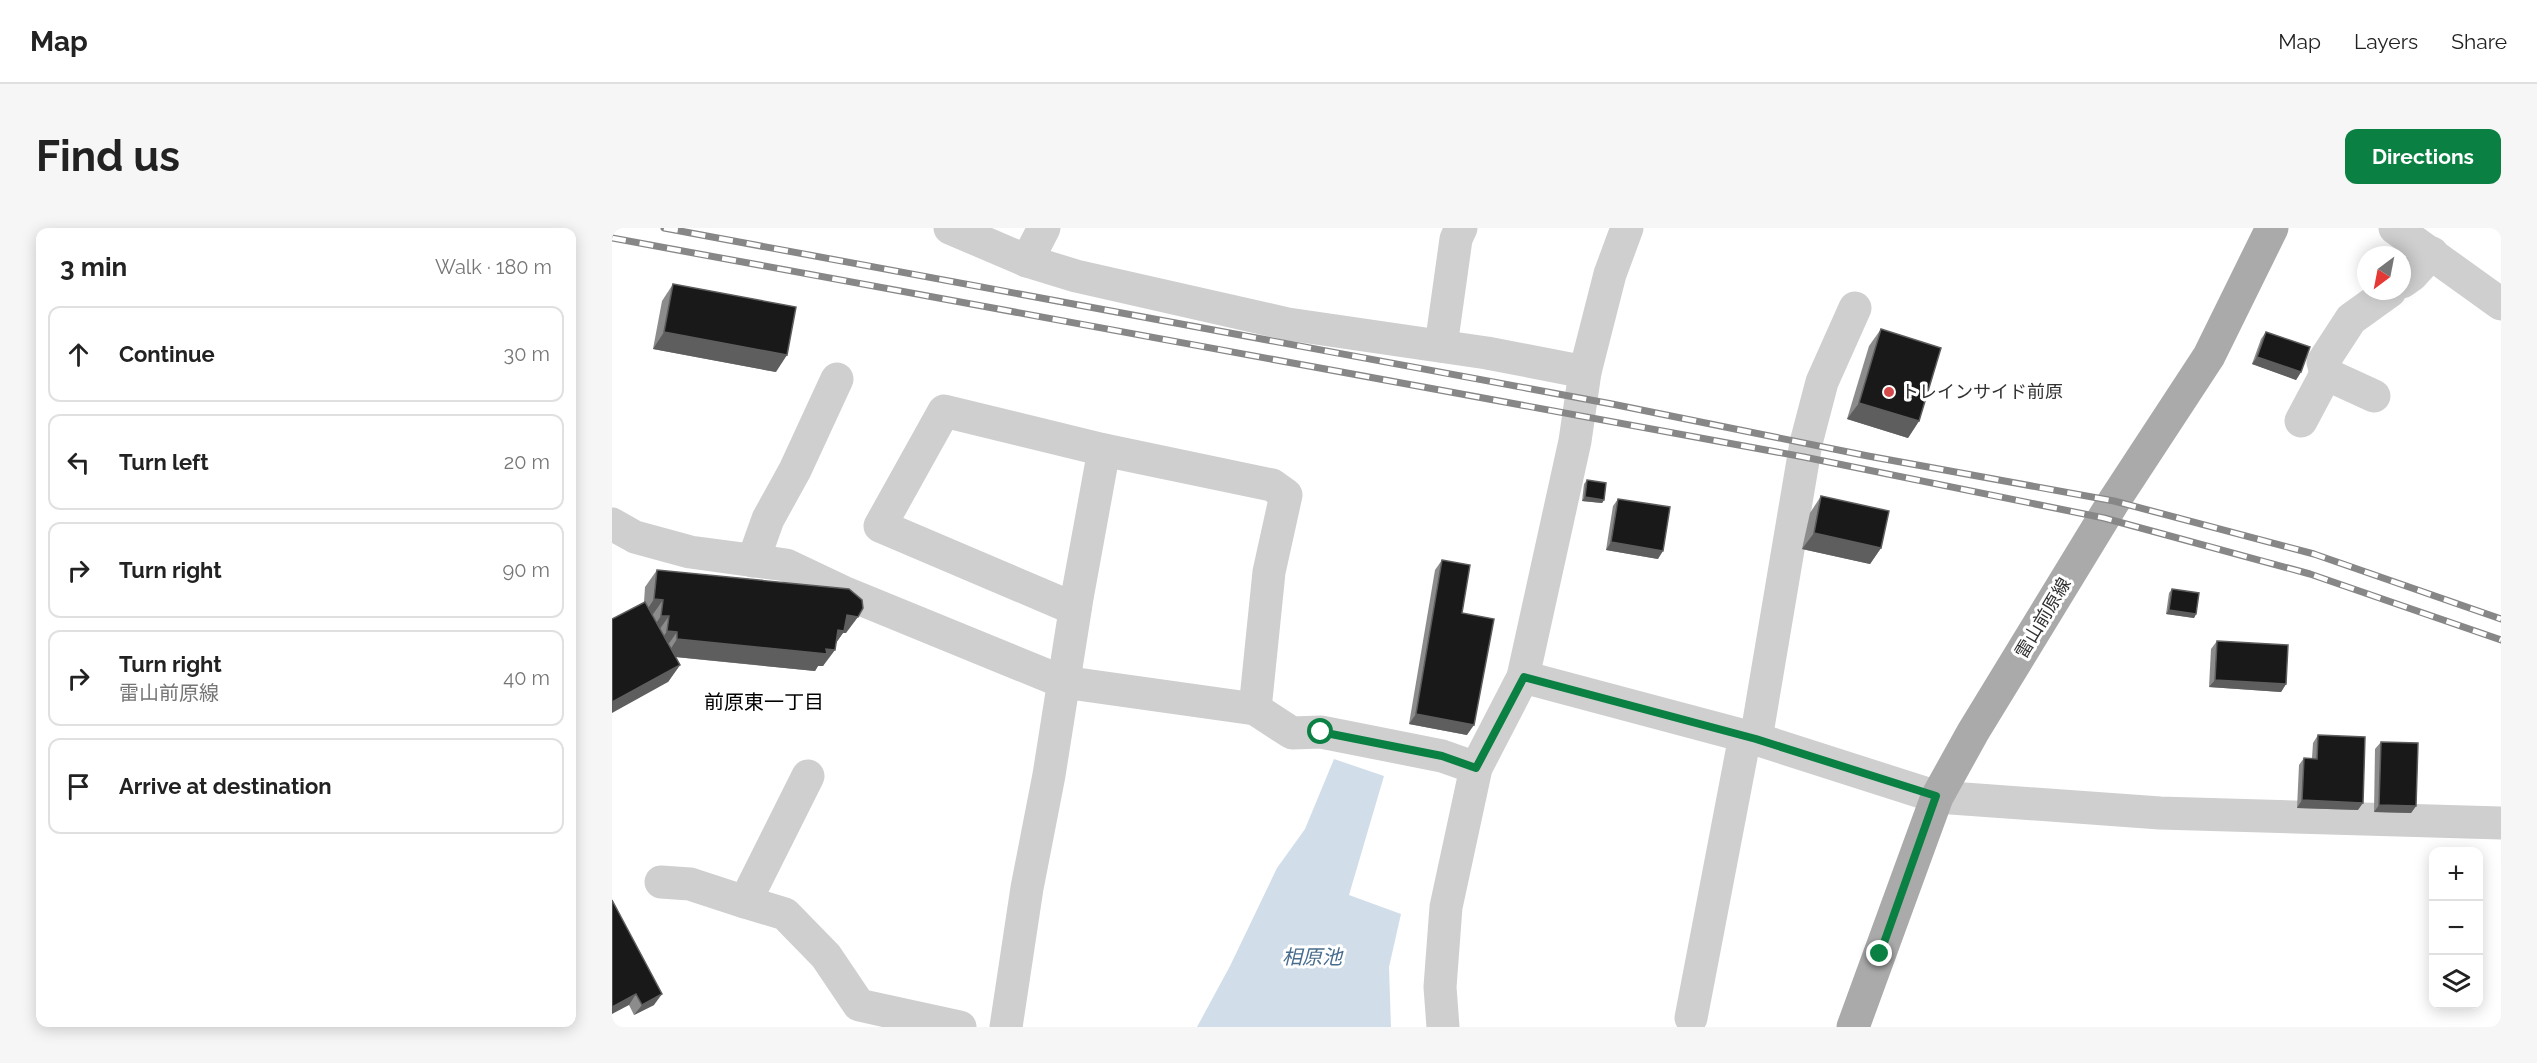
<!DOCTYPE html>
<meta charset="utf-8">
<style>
:root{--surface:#fff;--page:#f6f6f6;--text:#222;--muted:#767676;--line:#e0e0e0;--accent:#0b8043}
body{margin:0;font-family:Raleway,"Noto Sans JP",sans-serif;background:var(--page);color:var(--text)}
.controls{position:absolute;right:18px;bottom:18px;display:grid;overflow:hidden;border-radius:12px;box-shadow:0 3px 15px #0003}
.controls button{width:54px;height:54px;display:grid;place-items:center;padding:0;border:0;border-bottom:2px solid var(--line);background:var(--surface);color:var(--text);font:30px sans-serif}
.compass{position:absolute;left:1745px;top:18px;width:54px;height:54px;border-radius:50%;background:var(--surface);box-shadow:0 3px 15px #0003;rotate:212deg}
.stop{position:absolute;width:18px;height:18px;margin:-14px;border:4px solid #0b8043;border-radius:50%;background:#fff}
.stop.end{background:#0b8043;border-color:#fff;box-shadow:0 2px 6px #0008}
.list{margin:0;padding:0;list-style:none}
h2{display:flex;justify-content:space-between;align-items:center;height:78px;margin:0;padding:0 24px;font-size:26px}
h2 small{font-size:20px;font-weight:400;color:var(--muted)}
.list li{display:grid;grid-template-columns:39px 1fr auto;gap:18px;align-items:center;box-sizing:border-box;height:96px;margin:0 12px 12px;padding:0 12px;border:2px solid var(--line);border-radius:12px}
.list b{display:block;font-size:22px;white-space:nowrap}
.list p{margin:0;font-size:20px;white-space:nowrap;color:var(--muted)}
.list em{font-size:20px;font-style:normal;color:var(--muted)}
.icon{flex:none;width:33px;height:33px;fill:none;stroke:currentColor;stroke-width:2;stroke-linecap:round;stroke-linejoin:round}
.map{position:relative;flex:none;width:1889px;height:799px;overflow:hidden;border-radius:12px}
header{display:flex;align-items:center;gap:36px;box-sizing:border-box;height:84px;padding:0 30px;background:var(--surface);border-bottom:2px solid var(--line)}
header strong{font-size:28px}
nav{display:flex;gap:33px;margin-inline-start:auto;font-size:21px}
.intro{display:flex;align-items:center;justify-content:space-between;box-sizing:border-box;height:144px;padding:0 36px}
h1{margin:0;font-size:42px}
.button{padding:15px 27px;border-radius:12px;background:var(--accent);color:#fff;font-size:21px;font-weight:700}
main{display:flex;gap:36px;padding:0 36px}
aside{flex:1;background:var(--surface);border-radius:12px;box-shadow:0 3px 15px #0003}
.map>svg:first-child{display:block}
.water{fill:#d1deea}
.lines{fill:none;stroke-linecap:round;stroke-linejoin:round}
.minor{stroke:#cfcfcf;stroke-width:33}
.major{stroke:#aaa;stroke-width:33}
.rail-casing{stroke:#878787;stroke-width:7}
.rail{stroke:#fff;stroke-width:4.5;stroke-dasharray:14;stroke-linecap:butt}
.wall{fill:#8c8c8c}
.shaded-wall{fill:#5e5e5e}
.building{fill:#191919;stroke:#5e5e5e;stroke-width:1.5}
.route{stroke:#0b8043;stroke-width:8}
.poi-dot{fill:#d44a4a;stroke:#fff;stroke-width:2}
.labels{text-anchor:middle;stroke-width:6;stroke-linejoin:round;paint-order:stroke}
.poi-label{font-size:18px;fill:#323232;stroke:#fff;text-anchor:start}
.street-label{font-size:18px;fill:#323232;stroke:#fff}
.neighbourhood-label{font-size:20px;fill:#000;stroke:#fff}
.water-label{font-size:20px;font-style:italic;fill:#486c8d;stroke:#fff}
</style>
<header>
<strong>Map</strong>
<nav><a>Map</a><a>Layers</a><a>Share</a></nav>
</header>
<div class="intro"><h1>Find us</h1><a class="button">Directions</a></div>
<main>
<aside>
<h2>3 min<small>Walk · 180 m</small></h2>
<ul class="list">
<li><svg class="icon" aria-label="ahead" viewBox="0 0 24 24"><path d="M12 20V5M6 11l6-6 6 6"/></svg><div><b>Continue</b></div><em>30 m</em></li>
<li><svg class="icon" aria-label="left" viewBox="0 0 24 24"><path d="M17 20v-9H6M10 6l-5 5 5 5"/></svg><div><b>Turn left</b></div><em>20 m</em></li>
<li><svg class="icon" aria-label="right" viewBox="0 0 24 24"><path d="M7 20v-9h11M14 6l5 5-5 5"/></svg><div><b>Turn right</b></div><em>90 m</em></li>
<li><svg class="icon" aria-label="right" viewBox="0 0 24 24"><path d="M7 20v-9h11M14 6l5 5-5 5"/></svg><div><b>Turn right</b><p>雷山前原線</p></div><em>40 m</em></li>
<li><svg class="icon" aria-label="arrive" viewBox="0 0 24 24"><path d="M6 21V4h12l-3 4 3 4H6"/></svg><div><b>Arrive at destination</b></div></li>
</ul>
</aside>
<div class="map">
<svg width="1889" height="799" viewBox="0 0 1889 799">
<rect width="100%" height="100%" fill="#fff"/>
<path class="water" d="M722,531L772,548L737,667L789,686L777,739L779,799H585L618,738L665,640L693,601Z"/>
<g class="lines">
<g class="minor">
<path d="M338,0L415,33L464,48L676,96L875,125L973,144"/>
<path d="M1783,0L1889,76"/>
<path d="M415,33L432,0"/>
<path d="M1790,54L1800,47L1820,25"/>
<path d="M829,118L844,11L849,0"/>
<path d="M1762,168L1714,146L1711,134L1739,91L1778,63"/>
<path d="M1689,193L1714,146"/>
<path d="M0,296L23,309L78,324L174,337L231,364L451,454L643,481"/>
<path d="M141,333L156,291L183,242L225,151"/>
<path d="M463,381L268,298L332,183L492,222"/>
<path d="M911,449L1144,511L1325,569L1548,585L1889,595"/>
<path d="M1144,511L1194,215L1210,154L1243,80"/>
<path d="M196,548L133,674L173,686L214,728L247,777L348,799"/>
<path d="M49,654L78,656L133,674"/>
<path d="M1079,790L1133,508"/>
<path d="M394,799L415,660L437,547L465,370L492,222L660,257L674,267L657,344L643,481L680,505L709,504L830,528L864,540"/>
<path d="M831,799L828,759L834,679L864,540L911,449L963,213L973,144L998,46L1015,0"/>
</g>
<path class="major" d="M1241,799L1325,569L1361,504L1502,273L1597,128L1660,0"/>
<g class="rail-casing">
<g id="rail">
<path d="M52,0L1000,176L1256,228L1502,273L1702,326L1889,391"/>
<path d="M0,10L1192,229L1492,290L1698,346L1889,412"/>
</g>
</g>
<use href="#rail" class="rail"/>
</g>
<g class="wall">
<path d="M61,56L164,144L41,121L50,73Z"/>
<path d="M1269,101L1307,193L1296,210L1235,191L1257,118Z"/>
<path d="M1654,104L1689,144L1684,152L1640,136L1649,111Z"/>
<path d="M975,252L992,272L990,275L970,273L972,256Z"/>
<path d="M1209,268L1269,320L1258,336L1190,321L1198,285Z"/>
<path d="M1006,271L1046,331L994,322L1001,278Z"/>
<path d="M830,332L850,385L855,507L797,496L823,342Z"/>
<path d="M45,342L234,405H231L224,415L211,438H206L203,443L63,429L68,437L56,454L32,374L33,359Z"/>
<path d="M1560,361L1584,386L1582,390L1554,386L1557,365Z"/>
<path d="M1605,413L1674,456L1669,464L1597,459L1599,421Z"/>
<path d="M1706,507L1746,582L1685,580L1687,537L1692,530H1700L1701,515Z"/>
<path d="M1769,514L1804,578L1799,585L1762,584L1763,521Z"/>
<path d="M0,672L42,777L22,787L17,777Z"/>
</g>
<g class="shaded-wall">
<path d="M52,104L175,127L164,144L41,121Z"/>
<path d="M1645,129L1689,144L1684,152L1640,136Z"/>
<path d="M1247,175L1307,193L1296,210L1235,191Z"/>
<path d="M973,269L992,272L990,275L970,273Z"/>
<path d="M1202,305L1269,320L1258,336L1190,321Z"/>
<path d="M999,314L1051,323L1046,331L994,322Z"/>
<path d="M42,371L51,372L39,389L31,388Z"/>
<path d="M1557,382L1584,386L1582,390L1554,386Z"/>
<path d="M235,387L246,389L234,405H231L221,419H214Z"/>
<path d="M49,388H57L45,405L38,404Z"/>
<path d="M55,403L65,404L53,421L44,420Z"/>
<path d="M65,411L214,421L223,422L211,438H206L203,443L54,428Z"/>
<path d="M68,437L56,454L0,485V474Z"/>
<path d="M1603,452L1674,456L1669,464L1597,459Z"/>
<path d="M804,486L862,497L855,507L797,496Z"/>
<path d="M1690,572L1751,575L1746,582L1685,580Z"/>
<path d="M1767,577L1804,578L1799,585L1762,584Z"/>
<path d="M24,766L17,777L0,786V779Z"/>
<path d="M50,766L42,777L22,787L30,777Z"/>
</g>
<g class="building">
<path d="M61,56L184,79L175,127L52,104Z"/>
<path d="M1269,101L1329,120L1307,193L1247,175Z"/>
<path d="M1654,104L1698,119L1689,144L1645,129Z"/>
<path d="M975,252L994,255L992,272L973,269Z"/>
<path d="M1209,268L1277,283L1269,320L1202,305Z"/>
<path d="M1006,271L1058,279L1051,323L999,314Z"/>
<path d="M830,332L858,337L850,385L882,391L862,497L804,486Z"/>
<path d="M45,342L237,361L250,372L251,380L246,389L235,387L232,403L226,402L223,422L214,421L215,426L65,411V404L55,403L57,388H49L51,372L42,371Z"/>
<path d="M1560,361L1587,365L1584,386L1557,382Z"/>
<path d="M33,374L68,437L0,474V391Z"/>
<path d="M1605,413L1676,417L1674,456L1603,452Z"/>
<path d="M1706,507L1753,509L1751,575L1690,572L1692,530L1705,531Z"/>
<path d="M1769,514L1806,515L1804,578L1767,577Z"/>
<path d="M0,672L50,766L30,777L24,766L0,779Z"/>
</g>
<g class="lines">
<path class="route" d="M709,504L830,528L864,540L912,449L1144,511L1324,568L1268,726"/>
</g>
<circle class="poi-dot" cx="1277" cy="164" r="6"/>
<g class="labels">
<g class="poi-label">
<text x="1289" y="170">トレインサイド前原</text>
</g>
<g class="street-label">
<text transform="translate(1431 390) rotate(-59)" y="6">雷山前原線</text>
</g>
<g class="neighbourhood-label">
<text x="152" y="481">前原東一丁目</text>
</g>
<g class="water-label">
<text x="700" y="736">相原池</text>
</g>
</g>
</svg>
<div class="controls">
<button>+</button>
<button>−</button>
<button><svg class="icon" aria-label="layers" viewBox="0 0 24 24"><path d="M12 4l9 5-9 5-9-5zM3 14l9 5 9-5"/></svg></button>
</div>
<svg class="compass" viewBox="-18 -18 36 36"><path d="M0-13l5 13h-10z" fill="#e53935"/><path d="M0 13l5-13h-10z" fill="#767676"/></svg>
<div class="stop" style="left:709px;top:504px"></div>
<div class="stop end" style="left:1268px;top:726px"></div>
</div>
</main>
